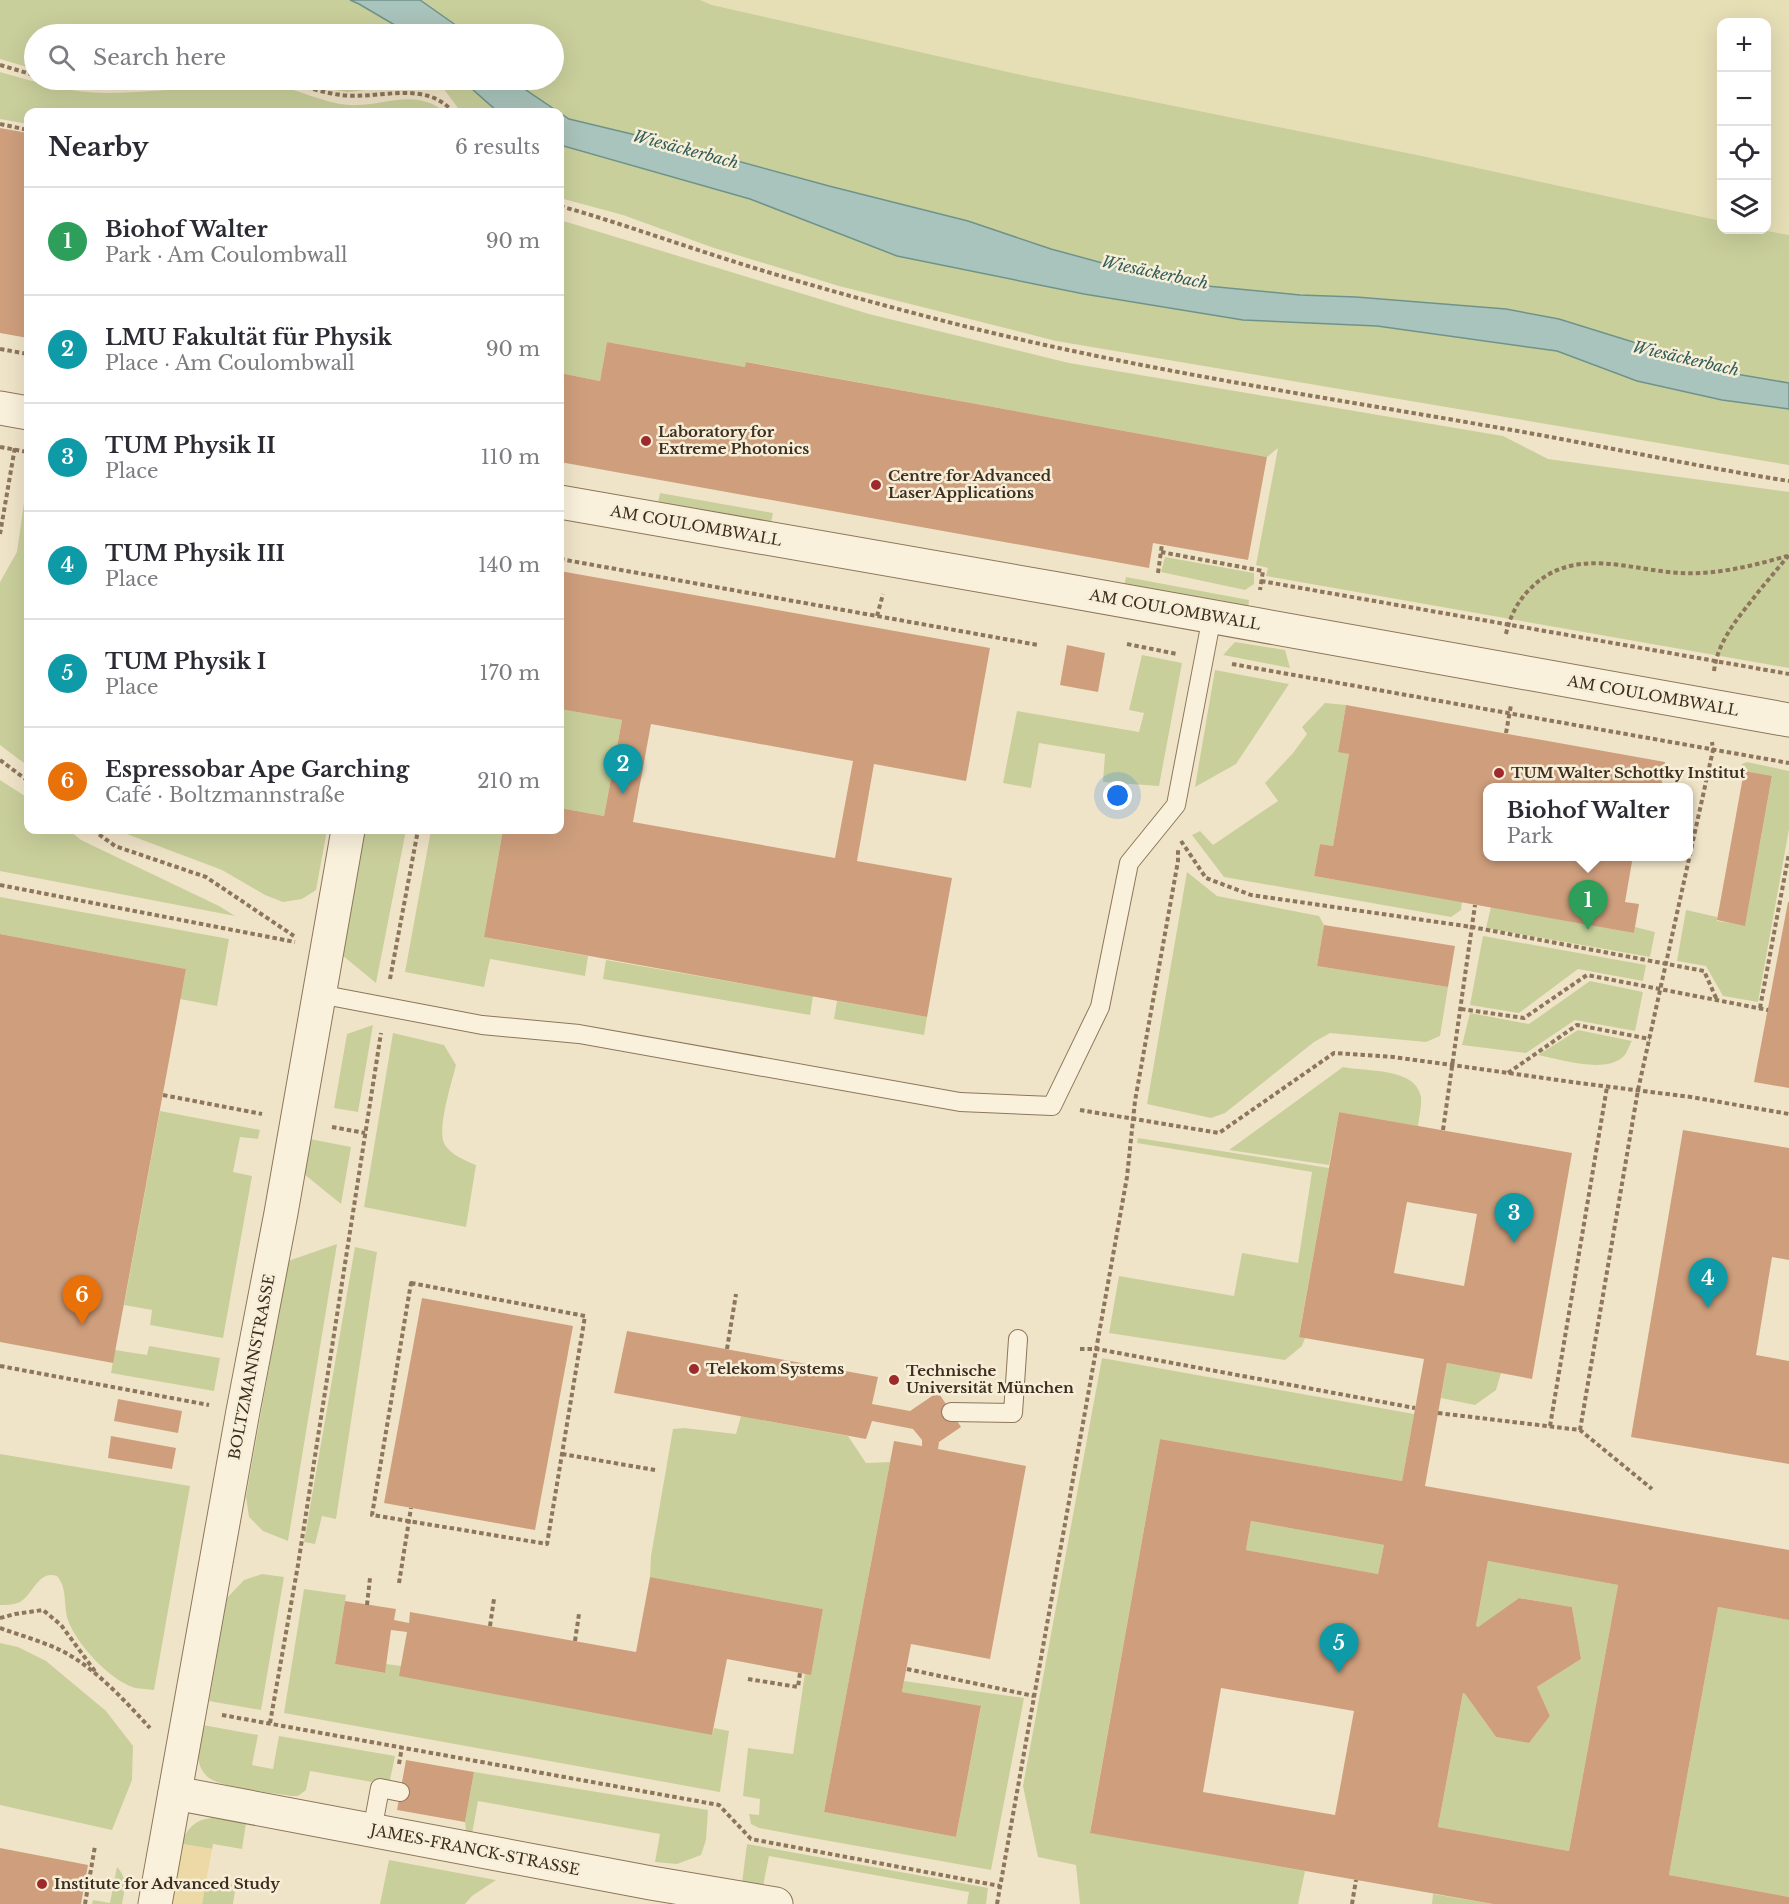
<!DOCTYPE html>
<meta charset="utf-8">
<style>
:root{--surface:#fff;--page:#f7f7f7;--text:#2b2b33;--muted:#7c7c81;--line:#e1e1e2;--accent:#9e2a2b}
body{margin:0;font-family:"Libre Baskerville",serif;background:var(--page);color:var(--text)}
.controls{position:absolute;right:18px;top:18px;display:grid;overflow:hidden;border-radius:12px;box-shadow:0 6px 24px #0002}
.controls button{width:54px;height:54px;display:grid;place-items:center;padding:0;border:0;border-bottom:2px solid var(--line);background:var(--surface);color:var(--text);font:30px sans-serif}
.you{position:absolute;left:1118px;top:796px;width:21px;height:21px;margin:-15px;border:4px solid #fff;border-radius:50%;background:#1a73e8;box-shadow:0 0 0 9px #1a73e833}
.badge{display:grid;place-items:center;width:39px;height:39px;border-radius:50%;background:var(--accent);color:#fff;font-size:20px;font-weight:700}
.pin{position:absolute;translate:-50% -50px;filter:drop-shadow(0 2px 3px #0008)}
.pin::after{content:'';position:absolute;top:32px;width:21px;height:18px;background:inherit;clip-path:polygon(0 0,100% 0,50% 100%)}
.popup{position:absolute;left:1483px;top:783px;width:210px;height:78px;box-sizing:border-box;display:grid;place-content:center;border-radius:12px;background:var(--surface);filter:drop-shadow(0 2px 4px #0005);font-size:20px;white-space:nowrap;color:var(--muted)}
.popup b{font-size:22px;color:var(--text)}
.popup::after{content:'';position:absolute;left:50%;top:100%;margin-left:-12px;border:12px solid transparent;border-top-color:var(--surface)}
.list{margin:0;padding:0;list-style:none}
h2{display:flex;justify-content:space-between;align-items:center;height:78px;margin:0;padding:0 24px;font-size:26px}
h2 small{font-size:20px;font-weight:400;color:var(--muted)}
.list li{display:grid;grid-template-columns:39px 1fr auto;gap:18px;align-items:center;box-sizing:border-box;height:108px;padding:0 24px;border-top:2px solid var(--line)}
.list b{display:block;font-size:22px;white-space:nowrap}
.list p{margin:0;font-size:20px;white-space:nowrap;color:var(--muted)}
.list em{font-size:20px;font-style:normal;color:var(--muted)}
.icon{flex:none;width:33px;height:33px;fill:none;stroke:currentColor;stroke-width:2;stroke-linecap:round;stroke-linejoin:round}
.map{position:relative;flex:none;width:1789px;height:1904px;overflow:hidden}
.search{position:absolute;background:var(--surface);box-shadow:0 6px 24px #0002;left:24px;top:24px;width:540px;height:66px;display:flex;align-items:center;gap:15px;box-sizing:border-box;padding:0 21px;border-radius:33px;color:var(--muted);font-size:22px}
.panel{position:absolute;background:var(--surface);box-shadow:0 6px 24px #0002;left:24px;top:108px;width:540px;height:726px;border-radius:12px}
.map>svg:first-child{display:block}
.farmland{fill:#e6deb5}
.green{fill:#c9cf9b}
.sand{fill:#ecd9a5}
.water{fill:#a9c4bc;stroke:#6f938a;stroke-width:1.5}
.building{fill:#cf9f7d;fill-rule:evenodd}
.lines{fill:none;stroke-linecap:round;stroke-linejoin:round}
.service-casing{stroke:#8d765c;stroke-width:20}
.minor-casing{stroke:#8d765c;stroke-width:35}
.path{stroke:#8d765c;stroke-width:4;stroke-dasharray:4.5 3;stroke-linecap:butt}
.service{stroke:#faf1dc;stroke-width:18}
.minor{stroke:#faf1dc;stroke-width:33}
.poi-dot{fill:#9e2a2b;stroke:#f7eed8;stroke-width:2}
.labels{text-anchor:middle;stroke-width:5;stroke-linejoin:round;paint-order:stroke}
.poi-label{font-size:15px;font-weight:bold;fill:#3d2e20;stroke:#f7eed8;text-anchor:start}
.street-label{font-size:15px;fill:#3d2e20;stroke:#f7eed8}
.water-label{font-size:16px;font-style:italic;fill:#2f5d5a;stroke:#f7eed8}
</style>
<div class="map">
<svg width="1789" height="1904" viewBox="0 0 1789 1904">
<rect width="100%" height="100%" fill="#f0e4c8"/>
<path class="farmland" d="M700,0H1789V235L1762,230H1766V22H1722L1721,221L1422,156L1026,76L712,5Z"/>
<g class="green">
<path d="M0,0H350L359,4L410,34H34V69L0,59Z"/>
<path d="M420,0H700L712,5L1026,76L1422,156L1721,221L1722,230H1762L1789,235V383L1736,374L1559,319L1506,309L1356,297L1300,295L1176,283L1051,249L968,221L829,186L686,147L569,119L511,80H554V34H465L457,26Z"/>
<path d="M0,72C36,82 69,93 107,93C147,93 188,87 229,86C243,85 257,84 270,85C297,88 322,103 349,105C385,107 413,87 445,112H28V124L0,119Z"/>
<path d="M303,80H430L425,90L386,88L347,92L335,90Z"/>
<path d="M437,80H462L498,112H461Z"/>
<path d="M560,145L750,199L897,256L1084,294L1243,320L1377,326L1557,351L1637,381L1722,400L1789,409V465L1056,341L839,286L714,248L623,215L560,198Z"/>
<path d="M560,220L869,314L1069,363L1503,436L1548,459L1789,492V668L1266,576L1268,568L1256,565L1278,448L1267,457L747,362L745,367L607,342L600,381L560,373Z"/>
<path d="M28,475V766L0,745V582L17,552Z"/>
<path d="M660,493L773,513L771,523L658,503Z"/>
<path d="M1165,557L1254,573V584L1245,590L1161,572Z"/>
<path d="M1126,577L1249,600L1248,609L1124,586Z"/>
<path d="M1235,642L1285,650L1290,668L1223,655Z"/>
<path d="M1142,655L1182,663L1159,786L1103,782L1105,754L1039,743L1031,788L1003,783L1017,711L1139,732L1144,713L1129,710Z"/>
<path d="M1215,670L1289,684L1236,764L1195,787Z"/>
<path d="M1325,703L1346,705L1338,751L1349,754L1333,846L1320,844L1314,876L1462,902L1461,910L1451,917L1224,877L1192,835L1200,831L1213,845L1278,801L1265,783L1293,753L1307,734L1302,727Z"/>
<path d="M560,709L622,720L604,816L560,808Z"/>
<path d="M1747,762L1789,771V829L1758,1002L1723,996L1706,966L1677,961L1686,910L1717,917V921L1745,925L1772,777L1744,771L1741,768L1742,764Z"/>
<path d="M0,780L28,798V830H69L81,840L219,906L235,916L0,871Z"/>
<path d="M116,830H327L316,890L302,899L283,902L265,895L222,870Z"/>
<path d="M365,830H406L376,983L342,955Z"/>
<path d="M431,830H503L484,937L588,956L585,976L490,959L484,987L405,972Z"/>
<path d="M1187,872L1217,896L1319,916L1324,925L1317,966L1448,987L1440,1036L1426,1042L1330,1033L1314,1042L1225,1113L1211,1118L1147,1104Z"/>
<path d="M0,897L229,939L217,1006L180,999L186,969L0,934Z"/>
<path d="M1491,907L1634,933L1635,927L1655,932L1650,957L1486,928Z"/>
<path d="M1483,936L1646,965L1643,981L1578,969L1519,1013L1470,1005Z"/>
<path d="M606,960L813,996L810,1015L603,979Z"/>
<path d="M1590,981L1643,992L1635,1031L1575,1020L1526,1053L1462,1045L1470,1013L1529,1024Z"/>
<path d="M837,1001L927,1017L924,1035L834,1019Z"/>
<path d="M373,1025L358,1112L334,1108L347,1034Z"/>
<path d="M1578,1030L1632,1041C1629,1045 1627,1054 1623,1057C1604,1074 1560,1059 1538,1055Z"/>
<path d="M393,1033L444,1045L456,1065C452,1082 436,1130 445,1145C451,1155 466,1161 476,1165L466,1227L364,1207Z"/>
<path d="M1343,1067C1366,1072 1416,1067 1421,1097C1422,1106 1419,1117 1418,1126L1339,1112L1329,1165L1229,1150Z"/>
<path d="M160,1111L260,1130L258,1139L240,1137L233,1172L252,1176L223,1338L150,1325L152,1310L124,1305Z"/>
<path d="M1138,1138L1329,1168L1299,1336L1305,1338L1302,1346L1285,1360L1109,1333L1119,1276L1234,1296L1242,1253L1298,1263L1312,1172L1137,1143Z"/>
<path d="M310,1139L351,1147L341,1204L304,1174Z"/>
<path d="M337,1244L288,1541L263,1531L249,1517L246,1497L288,1261Z"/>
<path d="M355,1247L377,1252L336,1519L322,1516L315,1544L304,1542Z"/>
<path d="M149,1346L220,1358L214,1391L111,1373L115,1350L147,1355Z"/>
<path d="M1102,1358L1414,1414L1402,1481L1160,1439L1090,1832L1305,1871L1298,1904H1080L1076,1865L1038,1857L1023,1786Z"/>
<path d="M1447,1363L1501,1373L1496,1390L1475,1405L1441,1398Z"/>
<path d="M741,1416L848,1436L866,1463L890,1462L824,1812L956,1837L981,1707L902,1692L904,1681L1024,1698L991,1870L807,1837L759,1828L751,1824L749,1814L759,1815L760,1799L743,1796L748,1748L793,1754L805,1673L811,1674L823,1609L650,1577L651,1556L673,1429L684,1428L736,1434Z"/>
<path d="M0,1454L190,1486L154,1690C148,1689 141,1689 135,1688C111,1681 76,1644 68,1620C63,1605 68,1589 57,1576C38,1570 34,1594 20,1602C13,1605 7,1605 0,1605Z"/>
<path d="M1251,1521L1384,1545L1378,1574L1246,1550Z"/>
<path d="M1488,1561L1618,1585L1569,1851L1438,1827L1463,1693L1465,1694L1496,1737L1529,1743L1550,1716L1537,1687L1581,1659L1572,1607L1519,1598L1478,1627L1476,1626Z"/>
<path d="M262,1574L284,1577L261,1710L209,1701L227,1598L244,1580Z"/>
<path d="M304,1589L346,1595L335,1664L384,1673L386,1664L401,1666L712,1735L714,1728L729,1731L720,1792L284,1713Z"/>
<path d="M1718,1607L1789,1620V1897L1669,1875Z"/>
<path d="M0,1643L18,1647L46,1661L106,1711L133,1746L132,1780L112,1830L0,1805Z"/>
<path d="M203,1725L258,1735L252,1765L273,1769L279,1736L395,1756L389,1785L310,1771L306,1790L298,1796H291C272,1793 223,1788 209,1778C204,1774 200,1768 199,1762C196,1751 201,1737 203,1725Z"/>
<path d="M474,1772L708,1810L706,1840L701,1855L677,1864L655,1862L660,1834L478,1801L472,1834L466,1831L465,1822Z"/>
<path d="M212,1818L246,1823L242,1849L213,1844L212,1849L182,1844C186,1828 196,1819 212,1818Z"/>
<path d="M747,1844L988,1888L986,1904H967L969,1892L769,1856L763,1886L742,1883Z"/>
<path d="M389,1860L496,1880L472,1896L465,1904H380Z"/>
<path d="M117,1867C128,1879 125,1889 122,1904H92L93,1900L110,1903Z"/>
<path d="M206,1880L236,1885L233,1904H202Z"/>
<path d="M1433,1894L1493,1904H1432Z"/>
</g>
<path class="sand" d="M182,1844L212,1849L202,1904H172Z"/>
<g class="water">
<path d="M350,0H420L457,26L465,34H410L359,4Z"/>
<path d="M462,80H511L569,119L686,147L829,186L968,221L1051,249L1176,283L1300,295L1356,297L1506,309L1559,319L1736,374L1789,383V409L1722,400L1637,381L1557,351L1377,326L1243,320L1084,294L897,256L750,199L560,145V112H498Z"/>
</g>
<g class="building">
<path d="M0,128L28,133V338L0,333Z"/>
<path d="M607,342L745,367L746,362L1267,457L1248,560L1153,543L1149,568L560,462V373L600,381Z"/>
<path d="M560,571L990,648L966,781L874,764L857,861L952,878L927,1017L484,937L503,830H560V808L604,816L622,720L560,709ZM651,724L853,761L835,858L633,822Z"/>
<path d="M1067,645L1105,653L1098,692L1060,685Z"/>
<path d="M1346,705L1665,762L1661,788H1488V856H1633L1625,902L1639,904L1634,933L1314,876L1320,844L1333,846L1349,754L1338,752Z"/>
<path d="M1744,771L1772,776L1745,926L1717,920Z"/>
<path d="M1788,902H1789V1088L1754,1082Z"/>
<path d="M1324,925L1455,946L1448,987L1317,966Z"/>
<path d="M0,934L186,969L113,1363L0,1342Z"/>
<path d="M1339,1112L1572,1153L1532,1379L1447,1363L1425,1486L1789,1550V1620L1718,1607L1669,1875L1789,1897V1904H1493L1090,1833L1160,1439L1402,1481L1424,1359L1299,1337ZM1407,1202L1477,1214L1464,1286L1394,1273ZM1251,1521L1384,1545L1378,1574L1246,1550ZM1488,1561L1618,1585L1569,1851L1438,1827L1463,1693L1465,1694L1496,1737L1529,1743L1550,1716L1537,1687L1581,1659L1572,1607L1519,1598L1478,1627L1476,1626ZM1221,1688L1354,1711L1335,1815L1203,1792Z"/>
<path d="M1683,1130L1789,1148V1260L1772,1257L1756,1355L1789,1361V1464L1631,1437Z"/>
<path d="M422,1298L573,1326L535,1530L384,1503Z"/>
<path d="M627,1331L878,1377L872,1404L910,1411L938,1392L961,1427L939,1442L938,1449L1026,1466L990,1659L911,1644L904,1681L902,1692L981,1706L956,1837L824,1812L894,1441L922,1446V1440L913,1429L872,1421L866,1439L614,1393Z"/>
<path d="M118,1399L182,1411L178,1433L114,1421Z"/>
<path d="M111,1436L176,1448L172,1469L108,1458Z"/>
<path d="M650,1577L823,1609L811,1675L727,1659L712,1735L399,1676L407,1632L391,1630L385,1673L335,1664L345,1601L396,1609L394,1620L409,1623L410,1612L636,1652Z"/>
<path d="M406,1760L474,1772L465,1822L397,1810Z"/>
<path d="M0,1848L88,1865L81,1904H0Z"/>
</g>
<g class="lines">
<g class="service-casing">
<g id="service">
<path d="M319,994L482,1025L579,1034L960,1102L1052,1106L1100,1007L1129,863L1176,805L1212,616"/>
<path d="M951,1412L1013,1413L1018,1339"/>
<path d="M372,1831L380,1788L400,1792"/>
</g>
</g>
<g class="minor-casing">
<g id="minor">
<path d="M0,408L28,413"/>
<path d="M560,502L1058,589L1789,720"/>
<path d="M175,1793L651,1883L776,1904"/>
<path d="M155,1904L243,1411L281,1213L348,830"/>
</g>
</g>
<g class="path">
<path d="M0,65L34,75"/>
<path d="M58,80L100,85L219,80"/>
<path d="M277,80C298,84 319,92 341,95C378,100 425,79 453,112"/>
<path d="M0,124L28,130"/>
<path d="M560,206C617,222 672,242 729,260C801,283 874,303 948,322C1125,367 1304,394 1483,425C1585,442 1687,465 1789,481"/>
<path d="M0,349L28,354"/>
<path d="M26,377L28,360"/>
<path d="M0,447L28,452"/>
<path d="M0,534L15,447"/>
<path d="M1161,552L1263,571L1260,590"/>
<path d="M560,559L1038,645"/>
<path d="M1158,573L1162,544"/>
<path d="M1261,581L1789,674"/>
<path d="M877,616L883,594"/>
<path d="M1506,634C1510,616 1518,600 1532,587C1574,546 1629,570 1680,573C1716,575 1752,566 1787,556"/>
<path d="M1127,644L1177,654"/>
<path d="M1232,664L1789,763"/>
<path d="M1714,671C1718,639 1740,616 1759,591C1769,579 1779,567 1789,555"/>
<path d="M1506,733L1511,705"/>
<path d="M0,760L28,781"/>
<path d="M93,830L115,846L206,877L294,936"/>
<path d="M1181,841L1206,878L1251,895L1472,927L1704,971L1717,1000"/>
<path d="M0,885L295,942"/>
<path d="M390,979L418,830"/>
<path d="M1760,1008L1789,853"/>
<path d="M1461,1009L1524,1018L1587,975L1768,1010"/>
<path d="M1508,1073L1577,1025L1650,1039"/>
<path d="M163,1095L262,1114"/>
<path d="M1080,1110L1219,1133L1334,1053L1393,1057L1452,1065L1579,1083L1691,1097L1789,1114"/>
<path d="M332,1127L365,1133"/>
<path d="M1443,1130L1475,905"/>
<path d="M411,1283L585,1316L547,1544L372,1515Z"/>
<path d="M727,1349L736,1294"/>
<path d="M1080,1349H1097L1415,1408"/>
<path d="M0,1366L209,1405"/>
<path d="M1438,1413L1580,1430L1652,1489"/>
<path d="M1550,1426L1607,1087"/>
<path d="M1580,1430L1638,1090L1713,750L1712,742"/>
<path d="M562,1454L655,1470"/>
<path d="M399,1583L411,1508"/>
<path d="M367,1605L370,1578"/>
<path d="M0,1618L15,1614L43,1610L61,1625L97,1674"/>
<path d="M490,1626L494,1599"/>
<path d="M0,1628C22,1636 45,1642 66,1653C98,1671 125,1701 150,1728"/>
<path d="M575,1641L579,1614"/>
<path d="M907,1669L1034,1696"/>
<path d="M748,1679L798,1687L800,1673"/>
<path d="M222,1715L719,1805L751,1839L1000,1886"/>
<path d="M270,1723L298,1565L381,1033"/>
<path d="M399,1764L402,1747"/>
<path d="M85,1904L95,1846"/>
<path d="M997,1904L1127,1177L1135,1101L1178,861V848"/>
<path d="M1352,1904L1356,1880"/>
</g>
<use href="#service" class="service"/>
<use href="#minor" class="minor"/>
</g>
<g class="poi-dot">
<circle cx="646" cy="441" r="6"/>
<circle cx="876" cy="485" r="6"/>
<circle cx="1499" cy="773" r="6"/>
<circle cx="694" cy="1369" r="6"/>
<circle cx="894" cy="1380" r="6"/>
<circle cx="42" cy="1884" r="6"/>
</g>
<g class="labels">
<g class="poi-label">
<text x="658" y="437">Laboratory for<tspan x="658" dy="17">Extreme Photonics</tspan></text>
<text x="888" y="481">Centre for Advanced<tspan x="888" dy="17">Laser Applications</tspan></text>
<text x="1511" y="778">TUM Walter Schottky Institut</text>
<text x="706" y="1374">Telekom Systems</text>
<text x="906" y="1376">Technische<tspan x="906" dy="17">Universität München</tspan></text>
<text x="54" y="1889">Institute for Advanced Study</text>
</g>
<g class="street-label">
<text transform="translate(696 526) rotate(10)" y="5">AM COULOMBWALL</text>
<text transform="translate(1175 610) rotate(10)" y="5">AM COULOMBWALL</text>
<text transform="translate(1653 696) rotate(10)" y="5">AM COULOMBWALL</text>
<text transform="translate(252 1367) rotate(-79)" y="5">BOLTZMANNSTRASSE</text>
<text transform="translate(475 1850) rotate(11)" y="5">JAMES-FRANCK-STRASSE</text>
</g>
<g class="water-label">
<text transform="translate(686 149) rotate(15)" y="6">Wiesäckerbach</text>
<text transform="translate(1155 272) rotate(12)" y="6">Wiesäckerbach</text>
<text transform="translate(1686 358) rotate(13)" y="6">Wiesäckerbach</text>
</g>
</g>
</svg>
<div class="controls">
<button>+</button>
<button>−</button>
<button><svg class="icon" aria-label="locate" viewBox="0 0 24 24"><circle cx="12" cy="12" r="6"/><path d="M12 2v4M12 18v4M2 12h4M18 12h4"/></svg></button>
<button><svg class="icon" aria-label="layers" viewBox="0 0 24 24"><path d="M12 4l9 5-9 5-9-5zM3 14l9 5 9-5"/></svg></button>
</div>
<div class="you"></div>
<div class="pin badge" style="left:1588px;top:930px;background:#2e9e5b">1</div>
<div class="popup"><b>Biohof Walter</b>Park</div>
<div class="pin badge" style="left:623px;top:794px;background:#0f9aa8">2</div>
<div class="pin badge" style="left:1514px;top:1243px;background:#0f9aa8">3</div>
<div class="pin badge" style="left:1708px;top:1308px;background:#0f9aa8">4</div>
<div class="pin badge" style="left:1339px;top:1673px;background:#0f9aa8">5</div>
<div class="pin badge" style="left:82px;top:1325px;background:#e8710a">6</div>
<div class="search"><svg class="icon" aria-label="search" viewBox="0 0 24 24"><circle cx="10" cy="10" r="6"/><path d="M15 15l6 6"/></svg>Search here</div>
<section class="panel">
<h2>Nearby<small>6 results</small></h2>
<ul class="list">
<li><span class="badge" style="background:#2e9e5b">1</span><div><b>Biohof Walter</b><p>Park · Am Coulombwall</p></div><em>90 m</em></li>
<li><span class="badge" style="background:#0f9aa8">2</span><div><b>LMU Fakultät für Physik</b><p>Place · Am Coulombwall</p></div><em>90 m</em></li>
<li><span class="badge" style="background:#0f9aa8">3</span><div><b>TUM Physik II</b><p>Place</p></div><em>110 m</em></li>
<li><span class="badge" style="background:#0f9aa8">4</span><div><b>TUM Physik III</b><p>Place</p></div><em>140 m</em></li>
<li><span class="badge" style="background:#0f9aa8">5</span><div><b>TUM Physik I</b><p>Place</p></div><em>170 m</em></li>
<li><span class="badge" style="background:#e8710a">6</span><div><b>Espressobar Ape Garching</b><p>Café · Boltzmannstraße</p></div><em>210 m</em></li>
</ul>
</section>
</div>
